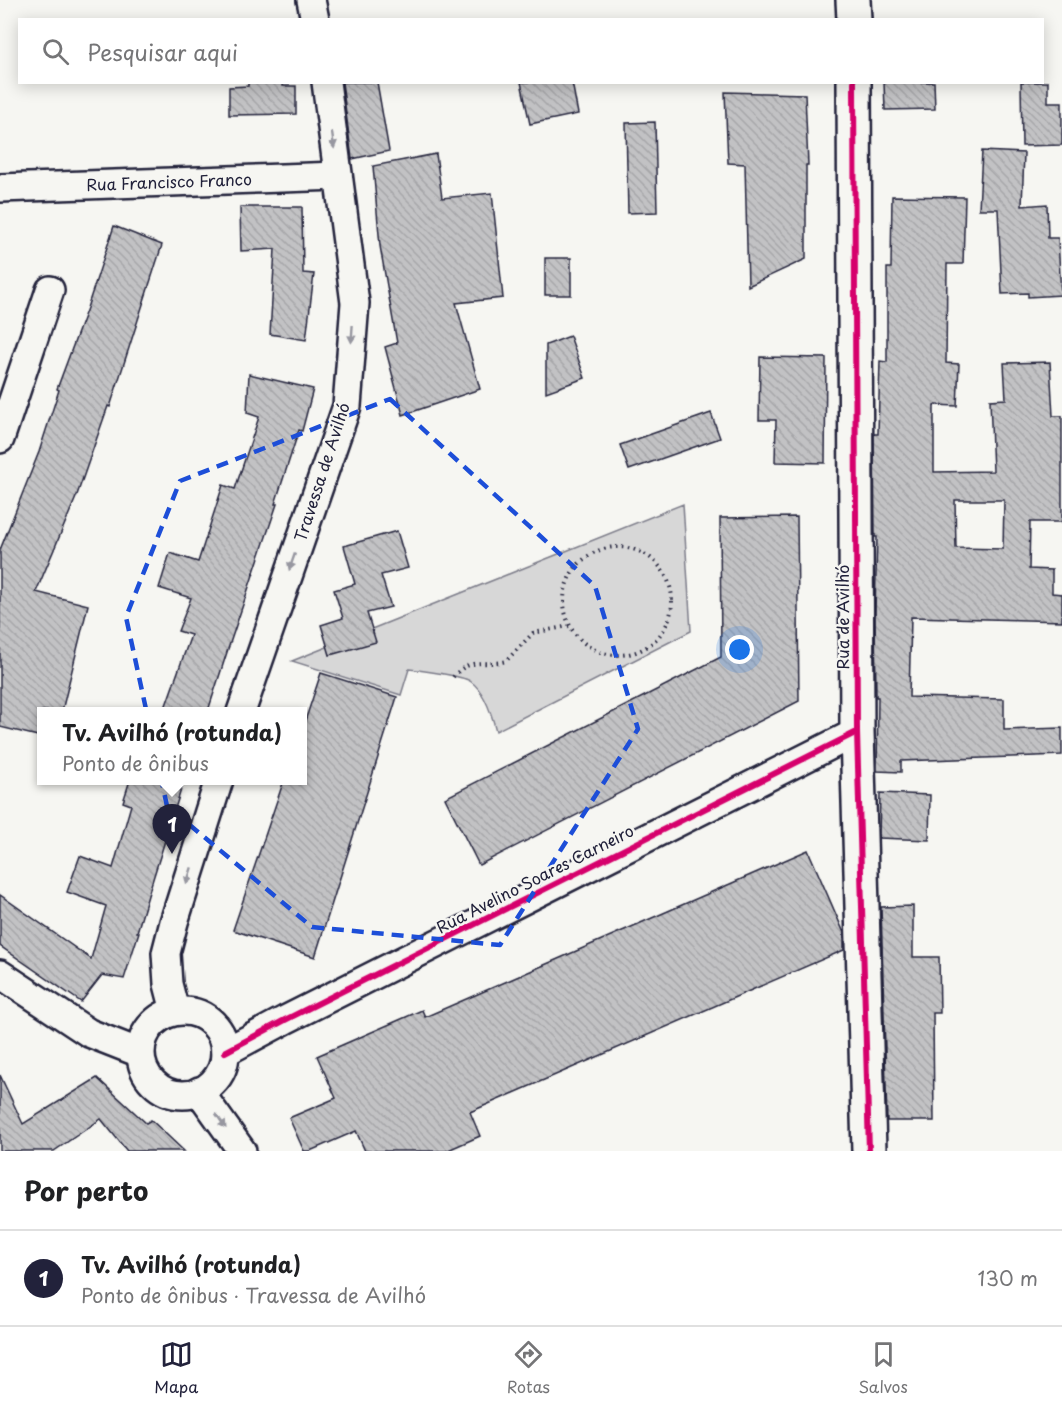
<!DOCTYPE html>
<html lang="pt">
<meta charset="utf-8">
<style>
:root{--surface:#fff;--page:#f6f6f6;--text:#202124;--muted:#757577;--line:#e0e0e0;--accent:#22223b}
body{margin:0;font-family:"Playpen Sans",sans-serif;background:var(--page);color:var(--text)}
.you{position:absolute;left:740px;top:650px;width:21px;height:21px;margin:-15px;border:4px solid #fff;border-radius:50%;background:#1a73e8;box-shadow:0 0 0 9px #1a73e833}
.badge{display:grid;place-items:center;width:39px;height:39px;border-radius:50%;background:var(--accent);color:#fff;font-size:20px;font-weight:700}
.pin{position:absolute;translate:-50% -50px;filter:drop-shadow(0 2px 3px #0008)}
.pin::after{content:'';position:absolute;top:32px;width:21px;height:18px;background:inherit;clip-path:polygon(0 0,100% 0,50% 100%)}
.popup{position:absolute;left:37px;top:707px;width:270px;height:78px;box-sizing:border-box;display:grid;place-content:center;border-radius:0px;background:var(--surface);filter:drop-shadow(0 2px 4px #0005);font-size:20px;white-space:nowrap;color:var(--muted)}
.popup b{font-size:22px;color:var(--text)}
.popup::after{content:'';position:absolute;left:50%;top:100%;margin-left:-12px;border:12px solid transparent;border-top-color:var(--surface)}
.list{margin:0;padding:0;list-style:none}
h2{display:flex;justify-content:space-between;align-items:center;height:78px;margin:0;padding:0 24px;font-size:26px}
h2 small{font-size:20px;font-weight:400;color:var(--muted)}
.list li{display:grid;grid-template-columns:39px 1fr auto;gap:18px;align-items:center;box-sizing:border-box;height:96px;padding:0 24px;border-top:2px solid var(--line)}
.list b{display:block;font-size:22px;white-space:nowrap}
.list p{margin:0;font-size:20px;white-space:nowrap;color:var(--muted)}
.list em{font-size:20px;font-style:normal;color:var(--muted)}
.icon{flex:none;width:33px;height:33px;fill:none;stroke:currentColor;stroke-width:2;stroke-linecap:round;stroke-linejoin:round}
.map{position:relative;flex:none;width:1062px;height:1151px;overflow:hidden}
.search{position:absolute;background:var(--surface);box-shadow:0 3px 15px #0003;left:18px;right:18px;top:18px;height:66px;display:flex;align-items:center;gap:15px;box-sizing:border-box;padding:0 21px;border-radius:0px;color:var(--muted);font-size:22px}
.sheet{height:174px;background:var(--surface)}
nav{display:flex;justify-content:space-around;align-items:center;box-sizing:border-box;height:84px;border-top:2px solid var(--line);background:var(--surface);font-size:16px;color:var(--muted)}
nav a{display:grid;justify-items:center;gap:3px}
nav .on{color:var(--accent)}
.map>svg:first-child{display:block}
.garden{fill:#d7d7d7;stroke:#7c7c89;stroke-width:1.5}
.building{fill:url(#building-back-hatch);stroke:#22223b;stroke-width:1.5;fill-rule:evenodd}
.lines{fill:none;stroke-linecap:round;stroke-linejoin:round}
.minor-casing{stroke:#22223b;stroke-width:32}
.tertiary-casing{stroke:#22223b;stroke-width:38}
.path{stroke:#22223b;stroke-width:4;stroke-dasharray:1.5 4.5;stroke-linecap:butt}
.minor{stroke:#f6f6f2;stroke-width:27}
.tertiary{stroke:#f6f6f2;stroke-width:33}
.cycleway-casing{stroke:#f6f6f2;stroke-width:10}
.cycleway{stroke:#d6006c;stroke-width:6}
.oneway{fill:#9797a0}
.marked{fill:none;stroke:#1d4ed8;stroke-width:4.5;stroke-dasharray:12 8;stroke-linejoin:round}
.labels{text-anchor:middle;stroke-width:5;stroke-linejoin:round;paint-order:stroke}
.street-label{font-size:16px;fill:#22223b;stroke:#f6f6f2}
</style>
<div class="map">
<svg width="1062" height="1151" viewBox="0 0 1062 1151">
<defs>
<pattern id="building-back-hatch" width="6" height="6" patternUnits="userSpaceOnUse" patternTransform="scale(1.5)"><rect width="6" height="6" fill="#c2c2c4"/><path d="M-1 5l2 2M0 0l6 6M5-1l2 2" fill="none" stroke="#a6a6a9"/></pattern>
</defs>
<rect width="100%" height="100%" fill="#f6f6f2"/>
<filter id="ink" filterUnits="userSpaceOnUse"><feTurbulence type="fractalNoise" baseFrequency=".0167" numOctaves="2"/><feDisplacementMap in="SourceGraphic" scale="12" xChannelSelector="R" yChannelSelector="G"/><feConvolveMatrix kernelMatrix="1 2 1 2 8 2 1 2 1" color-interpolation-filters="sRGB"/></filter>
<g filter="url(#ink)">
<path class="garden" d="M683,504L691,631L496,731C492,715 485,691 470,681C462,676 421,670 409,669L401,695L292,661Z"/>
<g class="building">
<path d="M248,82H283V86H296V114L229,115V87L248,86Z"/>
<path d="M342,82H377L389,151L352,159Z"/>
<path d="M521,82H572L578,114L530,124Z"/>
<path d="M884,82H934L935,109L885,110Z"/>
<path d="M1021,82H1048V102H1062V145L1022,146Z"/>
<path d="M725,92L805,94L808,165H806V259L748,286L745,164L728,163Z"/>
<path d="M655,122L657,212L628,213L626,123Z"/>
<path d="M982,151L1024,153L1022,206L1047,204L1048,238H1058L1061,295L1028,297V293L1002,294L998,209H979Z"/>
<path d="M436,154L442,198L492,193L503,298L456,303L480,389L403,415L385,347L397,343L380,246L373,166Z"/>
<path d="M892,196L965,197L963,264H947L946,363L959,364L957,406L934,405V472L993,471L990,400L1006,399L1004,363L1050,362L1053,416H1062V522H1030L1029,569L1052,570V593L1062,594V621L911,617L909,697L1004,699V730L1062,728V755L901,761V772L877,771L878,697H876L875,612L877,537H875L874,434H878L880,361L887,362V268H891ZM955,500H1004L1003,549L956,548Z"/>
<path d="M240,207H302L303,273L314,274L306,340L270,334L275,249L241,251Z"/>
<path d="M114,226L162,245L110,407L108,406L77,495L36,592L88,605L62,711H42V737L0,727V550L39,452L59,390L57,389L87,308Z"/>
<rect x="545" y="258" width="26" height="37"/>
<path d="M570,336L585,378L546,392V345Z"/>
<path d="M760,357L826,358L825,463L775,462L776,420H759Z"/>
<path d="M249,374L313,389L302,431L299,430L275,504H277L228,649L208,711H164L191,635L178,631L191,598L159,588L170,553L198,562L223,485L235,489L259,417L247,413Z"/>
<path d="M711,413L720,438L629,470L620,445Z"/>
<path d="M797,517L799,701L479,865L445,798L721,657L720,518Z"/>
<path d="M397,531L408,568L381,575L391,607L367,613L376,642L330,655L321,625L343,618L334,590L355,584L344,546Z"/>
<path d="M321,673L397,697L315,957L233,930L284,780H303V727Z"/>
<path d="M130,780H184L152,882L137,932H139L124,979L102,975L81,1002L0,946V895L91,959L106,906L67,892L80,856L113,868L131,805L123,802Z"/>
<path d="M880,793L930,795L929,840L879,838Z"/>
<path d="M808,850L844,933V950L470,1112L480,1136L446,1151H365L356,1131L310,1151H304L289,1118L336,1098L317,1056L422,1010L425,1017Z"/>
<path d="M913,906V957H939L940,1013H933L934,1121H887L881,907Z"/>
<path d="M0,1075L23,1124L97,1078L146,1123L151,1120L184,1151H127L101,1119L54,1151H0Z"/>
</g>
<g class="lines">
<g class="minor-casing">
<g id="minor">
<path d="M311,0L315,20"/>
<path d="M0,188L338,176"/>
<path d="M0,439L50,290"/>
<path d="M241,712L347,406L355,303L326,82"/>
<path d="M0,974L89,1033L140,1053"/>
<path d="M175,1011L168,984L166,953L174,922L219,780"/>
<circle cx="183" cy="1053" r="42"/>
<path d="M225,1052L285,1020L857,732"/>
<path d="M199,1091L242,1151"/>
</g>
</g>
<g class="tertiary-casing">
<g id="tertiary">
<path d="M853,0L854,20"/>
<path d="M854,82L857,732L869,1151"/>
</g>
</g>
<g class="path">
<circle cx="618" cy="601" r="54"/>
<path d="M453,677C471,656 483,667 506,661L533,633L569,626"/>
</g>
<use href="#minor" class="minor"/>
<use href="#tertiary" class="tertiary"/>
<g class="cycleway-casing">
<g id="cycleway">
<path d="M854,82L857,732L869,1151"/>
<path d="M225,1052L285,1020L857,732"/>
</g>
</g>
<use href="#cycleway" class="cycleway"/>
</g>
<defs><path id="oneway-solid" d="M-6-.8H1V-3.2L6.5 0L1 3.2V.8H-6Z" transform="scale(1.5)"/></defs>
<g class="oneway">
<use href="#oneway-solid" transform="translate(333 140) rotate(82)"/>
<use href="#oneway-solid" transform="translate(352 334) rotate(94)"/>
<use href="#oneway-solid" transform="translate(292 562) rotate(109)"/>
<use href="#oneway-solid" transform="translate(189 876) rotate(108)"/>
<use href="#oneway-solid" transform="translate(221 1121) rotate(55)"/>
</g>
</g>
<path class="marked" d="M390,399L595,586L638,729L500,945L312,927L167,806L126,617L180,481Z"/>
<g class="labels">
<g class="street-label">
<text transform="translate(169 182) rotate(-2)" y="6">Rua Francisco Franco</text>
<text transform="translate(322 472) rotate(-72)" y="6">Travessa de Avilhó</text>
<text transform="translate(843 617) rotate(-90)" y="6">Rua de Avilhó</text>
<text transform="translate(535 879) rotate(-27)" y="6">Rua Avelino Soares Carneiro</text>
</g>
</g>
</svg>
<div class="you"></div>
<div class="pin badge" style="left:172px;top:854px">1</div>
<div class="popup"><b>Tv. Avilhó (rotunda)</b>Ponto de ônibus</div>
<div class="search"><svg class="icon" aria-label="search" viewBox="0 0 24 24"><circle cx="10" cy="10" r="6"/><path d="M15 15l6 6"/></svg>Pesquisar aqui</div>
</div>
<section class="sheet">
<h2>Por perto<small></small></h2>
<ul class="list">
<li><span class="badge">1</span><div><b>Tv. Avilhó (rotunda)</b><p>Ponto de ônibus · Travessa de Avilhó</p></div><em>130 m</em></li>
</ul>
</section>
<nav>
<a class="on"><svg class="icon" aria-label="map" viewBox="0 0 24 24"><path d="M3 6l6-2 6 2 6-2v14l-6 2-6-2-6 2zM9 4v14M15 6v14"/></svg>Mapa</a>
<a><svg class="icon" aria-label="directions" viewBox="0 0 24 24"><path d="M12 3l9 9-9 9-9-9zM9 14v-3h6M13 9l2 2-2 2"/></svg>Rotas</a>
<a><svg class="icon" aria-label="saved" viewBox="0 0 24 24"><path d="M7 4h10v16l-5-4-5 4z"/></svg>Salvos</a>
</nav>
